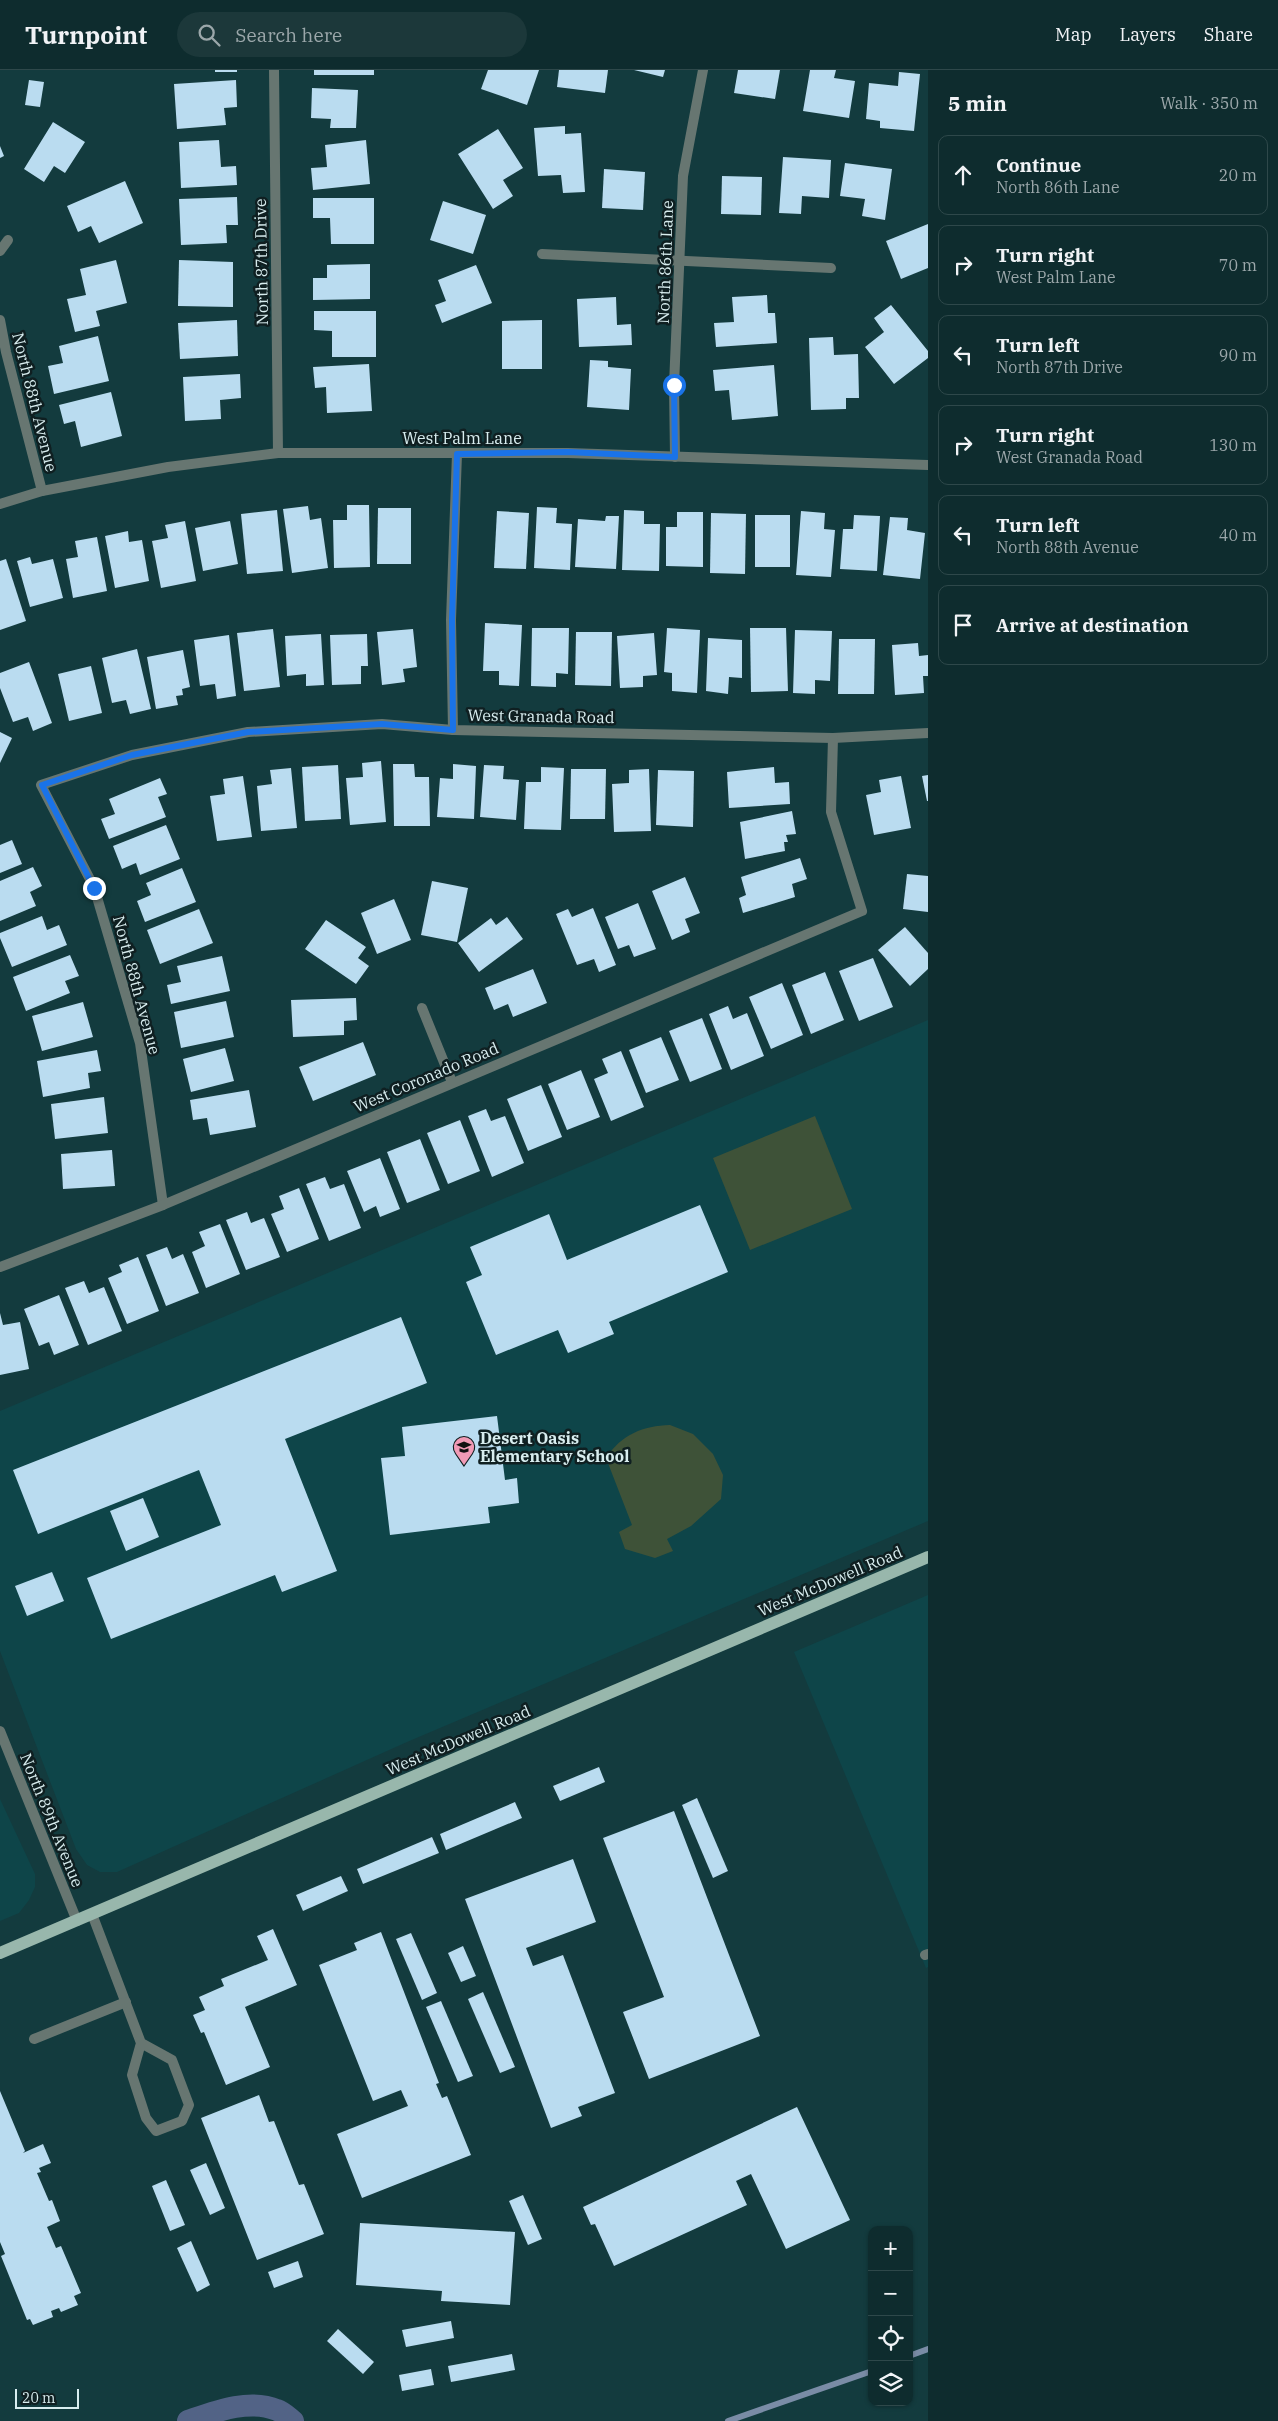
<!DOCTYPE html>
<meta charset="utf-8">
<style>
:root{--surface:#0e2c2e;--page:#1c383a;--text:#f1f3f6;--muted:#9ba7aa;--line:#2e484a}
body{margin:0;font-family:"IBM Plex Serif",serif;background:var(--page);color:var(--text)}
.controls{position:absolute;right:15px;bottom:15px;display:grid;overflow:hidden;border-radius:10px;box-shadow:0 1px 4px #0004}
.controls button{width:45px;height:45px;display:grid;place-items:center;padding:0;border:0;border-bottom:1px solid var(--line);background:var(--surface);color:var(--text);font:25px sans-serif}
.scale{position:absolute;left:15px;bottom:12px;width:64px;box-sizing:border-box;padding-left:5px;border:2px solid #d8edef;border-top:0;font-size:14px;line-height:18px;white-space:nowrap;color:#d8edef;-webkit-text-stroke:4px #0f1f21;paint-order:stroke}
.stop{position:absolute;width:15px;height:15px;margin:-11px;border:4px solid #1a73e8;border-radius:50%;background:#fff}
.stop.end{background:#1a73e8;border-color:#fff;box-shadow:0 1px 5px #0008}
.list{margin:0;padding:0;list-style:none}
h2{display:flex;justify-content:space-between;align-items:center;height:65px;margin:0;padding:0 20px;font-size:21px}
h2 small{font-size:16px;font-weight:400;color:var(--muted)}
.list li{display:grid;grid-template-columns:32px 1fr auto;gap:15px;align-items:center;box-sizing:border-box;height:80px;margin:0 10px 10px;padding:0 10px;border:1px solid var(--line);border-radius:10px}
.list b{display:block;font-size:19px;white-space:nowrap}
.list p{margin:0;font-size:16px;white-space:nowrap;color:var(--muted)}
.list em{font-size:16px;font-style:normal;color:var(--muted)}
.icon{flex:none;width:28px;height:28px;fill:none;stroke:currentColor;stroke-width:2;stroke-linecap:round;stroke-linejoin:round}
.map{position:relative;flex:none;width:928px;height:2351px;overflow:hidden}
header{display:flex;align-items:center;gap:30px;box-sizing:border-box;height:70px;padding:0 25px;background:var(--surface);border-bottom:1px solid var(--line)}
header strong{font-size:24px}
nav{display:flex;gap:28px;margin-inline-start:auto;font-size:18px}
.search{width:350px;height:45px;background:var(--page);display:flex;align-items:center;gap:12px;box-sizing:border-box;padding:0 18px;border-radius:28px;color:var(--muted);font-size:19px}
main{display:flex}
aside{flex:1;background:var(--surface)}
.map>svg:first-child{display:block}
.built{fill:#0e4549}
.green{fill:#3e5238}
.lines{fill:none;stroke-linecap:round;stroke-linejoin:round}
.stream{stroke:#7a8ca6;stroke-width:6}
.canal{stroke:#526386;stroke-width:22}
.building{fill:#badcf0}
.lane{stroke:#677671;stroke-width:10}
.street{stroke:#677671;stroke-width:10}
.primary{stroke:#98b7ac;stroke-width:12}
.route{stroke:#1a73e8;stroke-width:6}
.labels{text-anchor:middle;stroke-width:5;stroke-linejoin:round;paint-order:stroke}
.street-label{font-size:16px;fill:#d8edef;stroke:#0f1f21}
.poi-label{font-size:16px;font-weight:bold;fill:#d8edef;stroke:#0f1f21;text-anchor:start}
</style>
<header>
<strong>Turnpoint</strong>
<div class="search"><svg class="icon" aria-label="search" viewBox="0 0 24 24"><circle cx="10" cy="10" r="6"/><path d="M15 15l6 6"/></svg>Search here</div>
<nav><a>Map</a><a>Layers</a><a>Share</a></nav>
</header>
<main>
<div class="map">
<svg width="928" height="2351" viewBox="0 0 928 2351">
<rect width="100%" height="100%" fill="#133b3e"/>
<g class="built">
<path d="M928,950V1451L407,1672L117,1802H100L87,1795L76,1779L0,1581V1341Z"/>
<path d="M928,1525V1897L926,1898L794,1582Z"/>
<path d="M0,1729L35,1804V1817L29,1830L19,1843L0,1851Z"/>
</g>
<g class="green">
<path d="M815,1046L852,1139L750,1180L713,1088Z"/>
<path d="M670,1355L693,1364L713,1384L723,1405L721,1429L691,1456L667,1469L673,1481L655,1488L625,1479L619,1462L632,1455L606,1388C622,1364 643,1356 670,1355Z"/>
</g>
<g class="lines">
<g class="stream">
<path d="M909,2286L928,2279"/>
<path d="M728,2351L872,2301"/>
</g>
<path class="canal" d="M188,2351C214,2342 249,2328 277,2340C283,2342 288,2347 293,2351"/>
</g>
<g class="building">
<rect x="215" y="0" width="22" height="2"/>
<rect x="314" y="0" width="60" height="5"/>
<path d="M488,0H539L527,35L481,19Z"/>
<path d="M559,0H608L605,23L557,17Z"/>
<path d="M634,0H665L663,7Z"/>
<path d="M738,0H780L775,29L734,23Z"/>
<path d="M810,0H836L834,8L855,11L849,48L803,41Z"/>
<path d="M899,2L920,4L914,61L880,58V51L866,49L869,13L898,16Z"/>
<path d="M29,10L44,12L40,37L25,35Z"/>
<path d="M236,10L237,37L224,38L226,55L177,59L174,14Z"/>
<path d="M312,18L358,20L356,58H330L331,49L311,48Z"/>
<path d="M53,52L85,72L65,103L54,96L44,112L24,99Z"/>
<path d="M565,56V64L581,63L585,122L563,123L561,105L538,106L534,58Z"/>
<path d="M498,59L523,98L503,110L513,126L493,139L458,84Z"/>
<path d="M219,70L221,97L236,96L237,115L181,118L179,72Z"/>
<path d="M366,70L370,114L313,120L311,98L327,97L325,75Z"/>
<path d="M0,76L4,86L0,88Z"/>
<path d="M783,87L831,90L829,128L802,126L801,144L779,143Z"/>
<path d="M845,93L892,99L885,150L862,146L865,129L840,126Z"/>
<path d="M604,99L645,102L643,140L602,138Z"/>
<path d="M722,106L762,107L761,145L721,144Z"/>
<path d="M125,111L143,153L99,173L91,156L78,162L67,136Z"/>
<path d="M237,127L238,155H226L227,173L181,175L179,129Z"/>
<path d="M313,128H374V174H331L330,148H313Z"/>
<path d="M443,131L486,145L473,184L430,170Z"/>
<path d="M928,154V198L901,209L886,171Z"/>
<path d="M116,190L127,233L96,241L100,256L75,262L67,229L86,225L80,199Z"/>
<path d="M179,190L233,192V237L178,236Z"/>
<path d="M370,194V229L313,230V208H327V195Z"/>
<path d="M476,195L492,233L442,253L435,235L446,231L438,210Z"/>
<path d="M767,225L768,243H775L777,273L716,277L714,253L734,252L732,227Z"/>
<path d="M616,227L617,255L631,254L632,275L579,277L577,229Z"/>
<path d="M891,235L928,281V288L894,314L865,277L884,262L874,248Z"/>
<path d="M314,241H376V287H332V261L314,260Z"/>
<path d="M237,250L238,286L180,289L178,253Z"/>
<path d="M542,250V299H502V251Z"/>
<path d="M98,266L109,311L54,324L48,296L63,293L59,276Z"/>
<path d="M833,267L834,285L858,284L859,328H846V339L811,340L809,268Z"/>
<path d="M590,290L608,291V297L631,299L629,340L587,337Z"/>
<path d="M369,294L372,341L327,343L326,317L315,318L313,297Z"/>
<path d="M774,295L778,346L732,350L729,320L715,321L713,300Z"/>
<path d="M240,304L241,328L220,330L221,349L185,351L183,307Z"/>
<path d="M111,322L122,366L81,377L75,351L64,354L59,335Z"/>
<path d="M347,435H369L370,497L334,498L333,450H347Z"/>
<path d="M308,436L310,450L321,448L328,498L292,503L283,439Z"/>
<path d="M537,437L557,438L556,453L572,454L570,500L534,498Z"/>
<path d="M378,438H411V494H377Z"/>
<path d="M277,440L283,501L247,504L241,444Z"/>
<path d="M624,440L644,441V454H660L659,501L622,500Z"/>
<path d="M497,441L529,443L526,499L494,498Z"/>
<path d="M801,441L825,443L824,459L835,460L831,507L796,505Z"/>
<path d="M677,442H703V497L666,496V457H677Z"/>
<path d="M711,443L746,444L745,504L710,503Z"/>
<rect x="755" y="445" width="35" height="52"/>
<path d="M854,445L880,446L877,501L840,499L843,459H853Z"/>
<path d="M606,446H619L616,499L575,497L578,449L605,451Z"/>
<path d="M890,447L908,448L907,460L925,463L920,509L883,505Z"/>
<path d="M185,451L196,511L161,518L152,471L168,468L165,455Z"/>
<path d="M230,451L238,494L203,501L195,458Z"/>
<path d="M128,461L129,472L142,470L149,511L115,518L105,466Z"/>
<path d="M97,467L107,521L73,528L66,489L78,487L75,471Z"/>
<path d="M30,487L32,494L53,489L63,528L30,537L17,491Z"/>
<path d="M6,489L26,551L0,560V491Z"/>
<path d="M485,553L522,555L519,616L499,615V601H483Z"/>
<path d="M532,558H569L568,604L556,603V617L531,616Z"/>
<path d="M667,558L700,560L697,623L672,621V603L664,602Z"/>
<path d="M750,558H786L788,621L751,622Z"/>
<path d="M273,559L280,617L244,621L237,563Z"/>
<path d="M413,559L417,597L403,599L405,612L382,615L377,562Z"/>
<path d="M795,560L832,561L830,611L815,610V624L793,623Z"/>
<path d="M576,562H612L611,616L575,615Z"/>
<path d="M654,563L657,605L643,606V617L620,618L617,566Z"/>
<path d="M321,564L324,615L306,616V604L287,606L285,566Z"/>
<path d="M367,564L368,596H361V614L332,615L330,565Z"/>
<path d="M229,565L236,626L217,629L215,614L200,616L194,570Z"/>
<path d="M708,568L742,570V608L729,607L728,624L706,621Z"/>
<path d="M839,569H875L874,624H838Z"/>
<path d="M918,573L919,586L928,585V606H923L924,623L895,625L892,575Z"/>
<path d="M137,579L151,639L130,644L126,630L112,633L102,588Z"/>
<path d="M183,580L190,617L182,619L183,625L176,626L178,635L156,639L147,587Z"/>
<path d="M29,592L52,653L33,661L28,647L13,652L0,618V603Z"/>
<path d="M91,596L102,643L69,651L58,604Z"/>
<path d="M0,662L12,668L0,693Z"/>
<path d="M381,691L386,752L350,755L346,708L363,707L362,693Z"/>
<path d="M393,694H414L415,707H429L430,756H394Z"/>
<path d="M453,694L476,696L474,749L437,747L440,708L453,709Z"/>
<path d="M338,695L341,749L305,751L302,697Z"/>
<path d="M484,695L504,696L503,709L519,710L516,750L480,747Z"/>
<path d="M541,697L564,698L561,760L524,759L526,712H541Z"/>
<path d="M774,697L775,713L789,712L790,734L729,738L727,702Z"/>
<path d="M291,698L297,758L261,761L257,716L272,714L270,700Z"/>
<path d="M571,699H606L605,749H570Z"/>
<path d="M649,699L651,761L614,762L612,714L629,713V700Z"/>
<path d="M658,700L694,701L693,757L656,755Z"/>
<path d="M928,705V731H927L922,706Z"/>
<path d="M243,706L252,767L217,771L210,726L225,724L223,709Z"/>
<path d="M901,706L911,758L874,765L866,725L881,722L879,710Z"/>
<path d="M160,708L167,724L158,727L166,747L109,769L101,749L115,744L109,729Z"/>
<path d="M792,741L796,764L786,765L788,772H784L785,781L745,789L740,752Z"/>
<path d="M166,755L180,789L140,805L136,793L122,799L113,776Z"/>
<path d="M12,770L22,794L0,803V775Z"/>
<path d="M800,788L807,809L792,814L795,827L743,843L739,828L746,825L741,807Z"/>
<path d="M33,797L42,816L30,822L36,836L0,851V811Z"/>
<path d="M182,798L196,832L145,852L137,831L151,825L146,813Z"/>
<path d="M907,804L928,806V842L903,839Z"/>
<path d="M685,807L700,843L685,849L690,862L672,870L652,821Z"/>
<path d="M432,811L468,818L457,872L421,865Z"/>
<path d="M394,829L411,870L377,884L361,843Z"/>
<path d="M638,833L656,879L634,887L629,875L618,879L605,847Z"/>
<path d="M593,838L616,895L599,902L594,889L577,895L556,844L568,839L572,847Z"/>
<path d="M199,839L213,873L160,894L147,860Z"/>
<path d="M42,846L47,860L59,855L67,875L12,897L0,868V863Z"/>
<path d="M507,847L523,869L479,902L458,873L491,848L496,855Z"/>
<path d="M326,850L366,877L358,888L369,896L356,914L305,879Z"/>
<path d="M905,857L928,883V899L910,916L878,880Z"/>
<path d="M70,885L79,906L65,911L70,923L26,941L13,907Z"/>
<path d="M222,886L230,921L171,934L167,915L181,912L177,896Z"/>
<path d="M873,888L893,937L859,951L839,901Z"/>
<path d="M533,899L547,933L513,947L508,934L494,940L485,918Z"/>
<path d="M825,902L844,950L811,964L792,915Z"/>
<path d="M782,913L803,965L771,979L749,927Z"/>
<path d="M356,928L357,950L344,951V965L293,967L291,930Z"/>
<path d="M226,931L234,967L181,978L174,942Z"/>
<path d="M83,932L93,967L42,981L32,946Z"/>
<path d="M728,936L733,949L747,943L764,986L731,1000L709,944Z"/>
<path d="M702,948L722,999L690,1012L669,961Z"/>
<path d="M661,967L679,1010L646,1023L629,980Z"/>
<path d="M363,972L376,1005L313,1031L299,997Z"/>
<path d="M225,978L234,1011L191,1022L183,989Z"/>
<path d="M97,980L101,1001L88,1003L90,1018L43,1027L37,991Z"/>
<path d="M621,981L644,1037L611,1051L594,1009L608,1003L602,989Z"/>
<path d="M581,1000L600,1047L567,1060L548,1014Z"/>
<path d="M541,1015L562,1067L528,1081L507,1029Z"/>
<path d="M249,1020L256,1057L210,1065L207,1048L193,1050L190,1030Z"/>
<path d="M104,1027L108,1063L55,1069L51,1034Z"/>
<path d="M486,1039L491,1051L505,1046L524,1093L492,1107L468,1046Z"/>
<path d="M460,1050L480,1101L448,1114L427,1063Z"/>
<path d="M420,1069L440,1120L407,1133L387,1082Z"/>
<path d="M112,1080L115,1116L63,1119L61,1084Z"/>
<path d="M380,1088L400,1139L380,1147L376,1136L364,1142L347,1101Z"/>
<path d="M325,1107L330,1119L344,1114L361,1158L329,1171L306,1114Z"/>
<path d="M299,1118L319,1169L287,1182L271,1144L284,1139L279,1126Z"/>
<path d="M700,1135L728,1202L609,1252L614,1264L568,1283L558,1260L496,1285L466,1212L482,1205L470,1177L549,1144L567,1190Z"/>
<path d="M247,1142L251,1153L264,1148L280,1187L246,1200L226,1150Z"/>
<path d="M220,1154L240,1204L206,1218L192,1182L205,1176L199,1162Z"/>
<path d="M167,1177L172,1189L183,1184L199,1223L166,1236L146,1185Z"/>
<path d="M138,1187L159,1241L127,1254L108,1208L122,1202L119,1195Z"/>
<path d="M84,1211L89,1223L104,1217L122,1261L88,1275L65,1218Z"/>
<path d="M59,1225L79,1275L54,1285L49,1272L39,1276L24,1239Z"/>
<path d="M0,1243L3,1255L20,1252L29,1299L0,1305Z"/>
<path d="M401,1247L427,1313L285,1369L337,1501L282,1522L275,1505L111,1569L87,1508L221,1455L199,1400L38,1464L13,1400Z"/>
<path d="M497,1346L505,1410L517,1408L519,1433L488,1437L490,1453L390,1465L381,1388L405,1386L402,1357Z"/>
<path d="M143,1428L159,1467L126,1481L110,1441Z"/>
<path d="M52,1502L64,1531L27,1546L15,1516Z"/>
<path d="M599,1697L605,1712L560,1731L553,1716Z"/>
<path d="M697,1728L728,1801L713,1808L682,1735Z"/>
<path d="M515,1732L522,1748L446,1780L440,1764Z"/>
<path d="M674,1741L760,1966L649,2009L623,1942L664,1927L603,1768Z"/>
<path d="M432,1767L439,1783L363,1814L357,1799Z"/>
<path d="M573,1789L596,1852L526,1878L533,1896L563,1885L615,2023L578,2037L582,2046L551,2058L465,1829Z"/>
<path d="M341,1806L348,1821L303,1841L296,1825Z"/>
<path d="M273,1859L297,1915L245,1937L270,1997L226,2015L204,1962L201,1963L193,1945L205,1940L199,1927L224,1916L221,1909L268,1890L257,1866Z"/>
<path d="M381,1862L439,2013L436,2014L442,2028L447,2026L471,2085L362,2128L337,2064L408,2036L401,2020L373,2031L319,1895L357,1880L354,1873Z"/>
<path d="M411,1863L437,1923L422,1930L396,1869Z"/>
<path d="M463,1876L476,1906L461,1912L448,1883Z"/>
<path d="M483,1922L515,1997L500,2003L468,1929Z"/>
<path d="M441,1931L473,2006L458,2012L426,1937Z"/>
<path d="M0,2021L25,2081L23,2083L43,2074L51,2093L39,2098L41,2102L37,2103L49,2131L52,2130L60,2151L47,2157L56,2178L61,2176L81,2223L74,2226L78,2235L61,2242L59,2238L51,2241L53,2247L33,2255L30,2249L27,2250L1,2186L5,2184L0,2172Z"/>
<path d="M259,2025L269,2052L274,2051L299,2115L304,2114L324,2164L257,2190L201,2048Z"/>
<path d="M797,2037L850,2150L786,2179L751,2104L736,2111L747,2135L614,2196L595,2154L591,2155L583,2137Z"/>
<path d="M206,2093L225,2138L210,2145L190,2100Z"/>
<path d="M166,2110L185,2155L170,2161L152,2116Z"/>
<path d="M523,2125L542,2169L528,2175L509,2131Z"/>
<path d="M360,2153L515,2162L510,2235L441,2231L442,2221L356,2215Z"/>
<path d="M191,2171L210,2215L197,2222L177,2178Z"/>
<path d="M298,2191L303,2207L274,2218L268,2202Z"/>
<path d="M451,2251L454,2268L406,2277L402,2260Z"/>
<path d="M338,2259L374,2292L363,2304L327,2271Z"/>
<path d="M512,2284L515,2300L451,2312L448,2296Z"/>
<path d="M431,2299L434,2315L402,2321L399,2305Z"/>
</g>
<g class="lines">
<g class="lane">
<path d="M92,1844L141,1973L132,2005L146,2048L156,2061L182,2051L189,2035L172,1990L141,1973"/>
<path d="M925,1885L928,1884"/>
<path d="M34,1969L126,1932"/>
</g>
<g class="street">
<path d="M274,0L278,383"/>
<path d="M0,181L8,170"/>
<path d="M542,184L831,198"/>
<path d="M0,250L6,282L42,421"/>
<path d="M675,387L674,315L683,106L703,0"/>
<path d="M0,434L42,421L168,397L278,383H568L928,395"/>
<path d="M453,660L451,550L457,384"/>
<path d="M422,938L452,1012"/>
<path d="M163,1135L140,973L94,817L41,715L132,685L248,662L382,654L453,660L833,668L928,663"/>
<path d="M0,1197L163,1135L862,841L831,742L833,668"/>
<path d="M0,1661L77,1851"/>
</g>
<path class="primary" d="M0,1883L928,1487"/>
</g>
<g class="lines">
<path class="route" d="M94,818L42,715L132,685L248,662L382,654L453,660L452,550L457,384L568,382L675,387L674,315"/>
</g>
<defs>
<g id="school-pin" transform="scale(1.125)"><path d="M0 17L-7.5 6A9.5 9.5 0 1 1 7.5 6Z" fill="#f09ab5" stroke="#0f1f21"/><path d="M0-5L7-2L0 1L-7-2ZM-4 1L0 2.5L4 1V4Q0 6-4 4Z" fill="#111"/></g>
</defs>
<g fill-rule="evenodd">
<use href="#school-pin" x="464" y="1377"/>
</g>
<g class="labels">
<g class="street-label">
<text transform="translate(261 192) rotate(-91)" y="6">North 87th Drive</text>
<text transform="translate(665 192) rotate(-88)" y="6">North 86th Lane</text>
<text transform="translate(35 332) rotate(76)" y="6">North 88th Avenue</text>
<text x="462" y="374">West Palm Lane</text>
<text transform="translate(541 646) rotate(1)" y="6">West Granada Road</text>
<text transform="translate(137 915) rotate(75)" y="6">North 88th Avenue</text>
<text transform="translate(426 1007) rotate(-23)" y="6">West Coronado Road</text>
<text transform="translate(830 1511) rotate(-23)" y="6">West McDowell Road</text>
<text transform="translate(458 1670) rotate(-23)" y="6">West McDowell Road</text>
<text transform="translate(52 1750) rotate(68)" y="6">North 89th Avenue</text>
</g>
<g class="poi-label">
<text x="480" y="1374">Desert Oasis<tspan x="480" dy="18">Elementary School</tspan></text>
</g>
</g>
</svg>
<div class="controls">
<button>+</button>
<button>−</button>
<button><svg class="icon" aria-label="locate" viewBox="0 0 24 24"><circle cx="12" cy="12" r="6"/><path d="M12 2v4M12 18v4M2 12h4M18 12h4"/></svg></button>
<button><svg class="icon" aria-label="layers" viewBox="0 0 24 24"><path d="M12 4l9 5-9 5-9-5zM3 14l9 5 9-5"/></svg></button>
</div>
<div class="scale">20 m</div>
<div class="stop" style="left:674px;top:315px"></div>
<div class="stop end" style="left:94px;top:818px"></div>
</div>
<aside>
<h2>5 min<small>Walk · 350 m</small></h2>
<ul class="list">
<li><svg class="icon" aria-label="ahead" viewBox="0 0 24 24"><path d="M12 20V5M6 11l6-6 6 6"/></svg><div><b>Continue</b><p>North 86th Lane</p></div><em>20 m</em></li>
<li><svg class="icon" aria-label="right" viewBox="0 0 24 24"><path d="M7 20v-9h11M14 6l5 5-5 5"/></svg><div><b>Turn right</b><p>West Palm Lane</p></div><em>70 m</em></li>
<li><svg class="icon" aria-label="left" viewBox="0 0 24 24"><path d="M17 20v-9H6M10 6l-5 5 5 5"/></svg><div><b>Turn left</b><p>North 87th Drive</p></div><em>90 m</em></li>
<li><svg class="icon" aria-label="right" viewBox="0 0 24 24"><path d="M7 20v-9h11M14 6l5 5-5 5"/></svg><div><b>Turn right</b><p>West Granada Road</p></div><em>130 m</em></li>
<li><svg class="icon" aria-label="left" viewBox="0 0 24 24"><path d="M17 20v-9H6M10 6l-5 5 5 5"/></svg><div><b>Turn left</b><p>North 88th Avenue</p></div><em>40 m</em></li>
<li><svg class="icon" aria-label="arrive" viewBox="0 0 24 24"><path d="M6 21V4h12l-3 4 3 4H6"/></svg><div><b>Arrive at destination</b></div></li>
</ul>
</aside>
</main>
